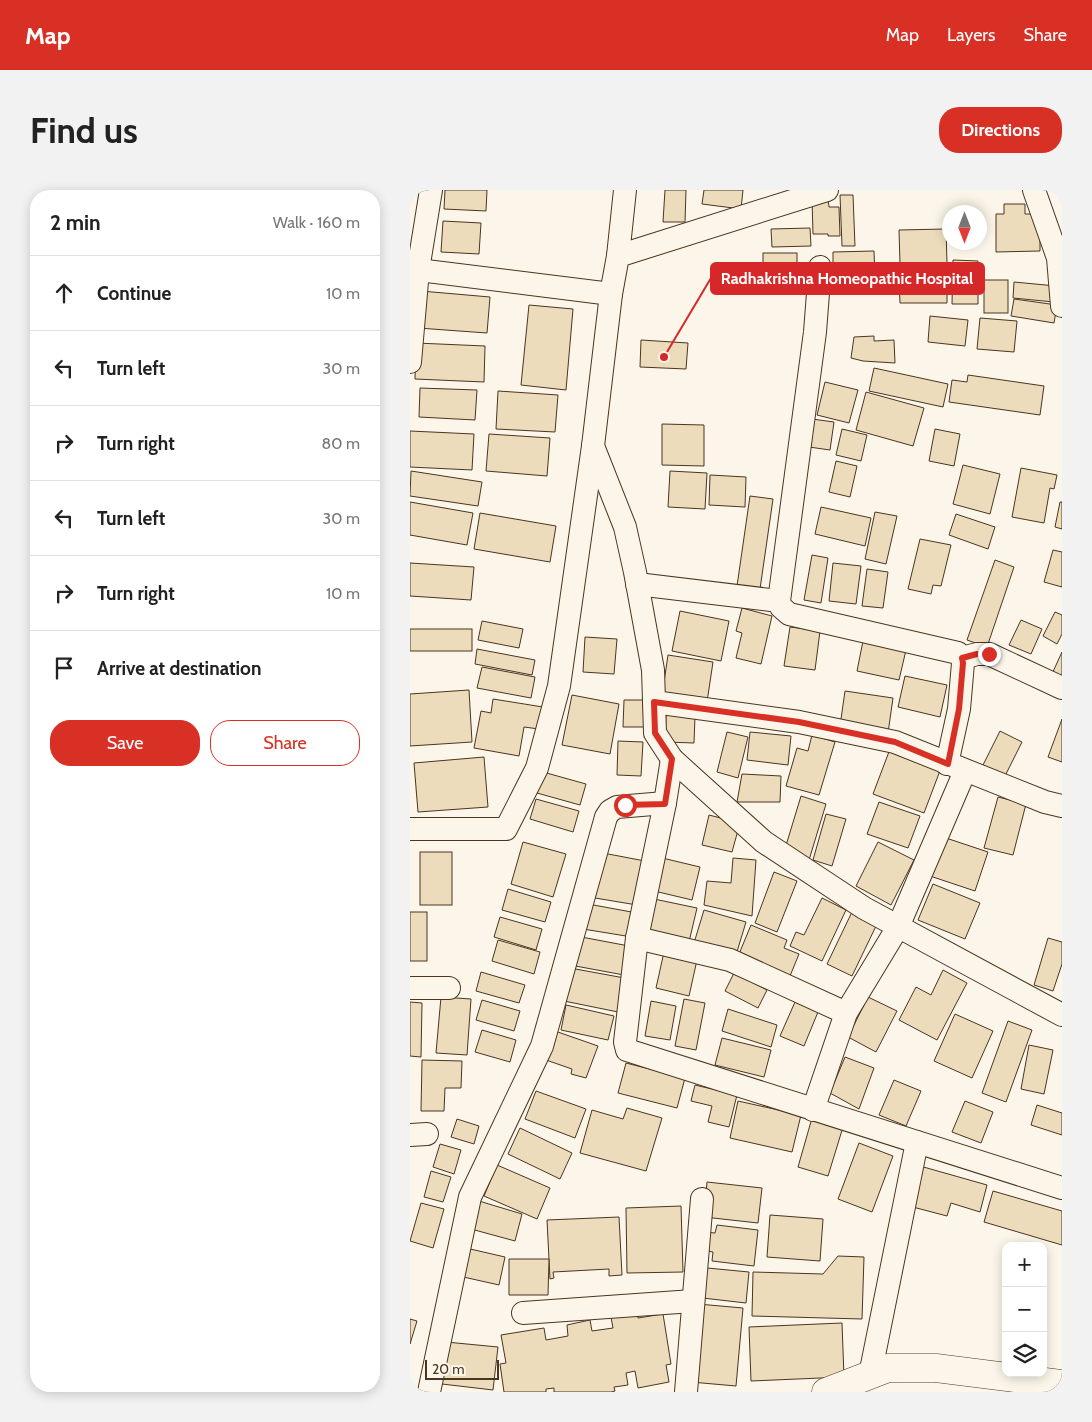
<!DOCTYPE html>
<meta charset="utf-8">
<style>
:root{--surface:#fff;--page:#f2f2f2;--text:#222;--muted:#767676;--line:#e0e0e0;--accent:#d93025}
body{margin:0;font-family:Cabin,sans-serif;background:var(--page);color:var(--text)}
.controls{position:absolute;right:15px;bottom:15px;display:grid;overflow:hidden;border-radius:10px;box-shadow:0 2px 12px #0003}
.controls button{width:45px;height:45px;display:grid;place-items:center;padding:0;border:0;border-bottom:1px solid var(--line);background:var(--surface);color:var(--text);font:25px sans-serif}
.compass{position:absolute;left:532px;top:15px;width:45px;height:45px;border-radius:50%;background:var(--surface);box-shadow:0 2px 12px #0003;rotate:180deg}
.scale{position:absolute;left:15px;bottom:12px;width:74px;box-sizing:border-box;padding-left:5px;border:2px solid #4a3520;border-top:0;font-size:14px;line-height:18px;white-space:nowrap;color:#4a3520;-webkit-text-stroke:4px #fbf6e9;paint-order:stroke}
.stop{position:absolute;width:15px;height:15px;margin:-11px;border:4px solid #d93025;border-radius:50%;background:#fff}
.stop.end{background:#d93025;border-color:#fff;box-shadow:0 1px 5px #0008}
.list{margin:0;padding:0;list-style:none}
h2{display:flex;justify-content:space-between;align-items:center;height:65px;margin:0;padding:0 20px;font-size:21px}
h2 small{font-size:16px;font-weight:400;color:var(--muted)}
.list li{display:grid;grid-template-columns:32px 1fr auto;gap:15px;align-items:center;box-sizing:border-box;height:75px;padding:0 20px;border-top:1px solid var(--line)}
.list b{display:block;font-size:19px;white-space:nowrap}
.list em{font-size:16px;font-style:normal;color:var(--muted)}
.actions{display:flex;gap:10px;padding:15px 20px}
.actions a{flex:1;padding:11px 0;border:1px solid var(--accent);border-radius:20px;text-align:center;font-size:18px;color:var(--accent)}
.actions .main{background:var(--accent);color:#fff}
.icon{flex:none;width:28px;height:28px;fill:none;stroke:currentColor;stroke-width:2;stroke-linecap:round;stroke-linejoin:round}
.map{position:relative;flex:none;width:652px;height:1202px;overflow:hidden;border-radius:20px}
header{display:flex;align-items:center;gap:30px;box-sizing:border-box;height:70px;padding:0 25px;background:var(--accent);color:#fff}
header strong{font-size:24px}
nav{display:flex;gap:28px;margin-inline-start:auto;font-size:18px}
.intro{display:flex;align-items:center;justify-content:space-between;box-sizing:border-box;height:120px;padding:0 30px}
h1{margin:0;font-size:35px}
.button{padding:12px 22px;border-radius:20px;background:var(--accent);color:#fff;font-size:18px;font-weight:700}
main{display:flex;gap:30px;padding:0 30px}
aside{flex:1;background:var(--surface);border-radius:20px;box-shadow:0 2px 12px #0003}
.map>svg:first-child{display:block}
.building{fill:#ecdcbc;stroke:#4a3520}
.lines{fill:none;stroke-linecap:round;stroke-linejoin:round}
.minor-casing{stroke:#4a3520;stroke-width:24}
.tertiary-casing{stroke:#4a3520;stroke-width:29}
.minor{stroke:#fbf6e9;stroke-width:22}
.tertiary{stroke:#fbf6e9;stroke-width:28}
.route{stroke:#d93025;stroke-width:6}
.leader{fill:none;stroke:#d62828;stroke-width:2}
.callout-dot{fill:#d62828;stroke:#fbf6e9;stroke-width:2}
.callout{fill:#d62828;stroke:#d62828;stroke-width:2}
.callout-label{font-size:16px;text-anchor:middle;font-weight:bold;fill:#fff}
</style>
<header>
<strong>Map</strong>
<nav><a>Map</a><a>Layers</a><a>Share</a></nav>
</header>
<div class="intro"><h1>Find us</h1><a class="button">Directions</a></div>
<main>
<aside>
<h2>2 min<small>Walk · 160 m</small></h2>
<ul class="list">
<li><svg class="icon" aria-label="ahead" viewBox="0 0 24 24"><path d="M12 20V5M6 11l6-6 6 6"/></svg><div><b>Continue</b></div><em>10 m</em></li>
<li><svg class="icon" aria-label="left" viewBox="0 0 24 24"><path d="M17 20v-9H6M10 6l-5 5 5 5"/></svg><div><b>Turn left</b></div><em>30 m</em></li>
<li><svg class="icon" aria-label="right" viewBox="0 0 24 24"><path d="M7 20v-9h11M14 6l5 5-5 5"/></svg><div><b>Turn right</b></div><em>80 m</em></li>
<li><svg class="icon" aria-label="left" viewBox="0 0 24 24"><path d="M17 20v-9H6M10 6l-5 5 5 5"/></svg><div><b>Turn left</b></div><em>30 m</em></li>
<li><svg class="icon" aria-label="right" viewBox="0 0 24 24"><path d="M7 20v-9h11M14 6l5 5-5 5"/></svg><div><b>Turn right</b></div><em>10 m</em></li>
<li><svg class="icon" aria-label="arrive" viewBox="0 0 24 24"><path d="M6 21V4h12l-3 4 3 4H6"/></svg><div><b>Arrive at destination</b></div></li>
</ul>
<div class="actions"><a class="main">Save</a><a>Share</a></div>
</aside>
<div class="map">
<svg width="652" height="1202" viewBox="0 0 652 1202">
<rect width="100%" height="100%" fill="#fbf6e9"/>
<g class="building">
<path d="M35,0H77L76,21L34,19Z"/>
<path d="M255,0H276L275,32H253Z"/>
<path d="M294,0H333L331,19L292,14Z"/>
<path d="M430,5H443L445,56H432Z"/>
<path d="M402,8H418L419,17H429L430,46H418V44H403Z"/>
<path d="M594,14H615V24H630V61L586,62V24H594Z"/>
<path d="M33,31L71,33L69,64L31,62Z"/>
<path d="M400,38L401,56L362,57L361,39Z"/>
<path d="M536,39L537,73L490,74L489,40Z"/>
<path d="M464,61L465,87L423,88V62Z"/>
<rect x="353" y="63" width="34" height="17"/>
<path d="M543,70L568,71V114H542Z"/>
<path d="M537,90V113H490L489,91Z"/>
<rect x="574" y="90" width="24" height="33"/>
<path d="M604,92L646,96L644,112L603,108Z"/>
<path d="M11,101L80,107L77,143L8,138Z"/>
<path d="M604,109L647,115L644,133L601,126Z"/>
<path d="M119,115L163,119L156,200L111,195Z"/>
<path d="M520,126L558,130L555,156L518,152Z"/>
<path d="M570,128L607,131L604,162L567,159Z"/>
<path d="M464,146V151L484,150L485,173L453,171L441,168L444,147Z"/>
<path d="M231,150L278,153L276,179L230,177Z"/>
<path d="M6,153L75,156L74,192L5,189Z"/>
<path d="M464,178L538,194L533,217L459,201Z"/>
<path d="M558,185L634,196L630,225L539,212L542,190L557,192Z"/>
<path d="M415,192L448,200L439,233L407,225Z"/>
<path d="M10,198L67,200L65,230L9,227Z"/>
<path d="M88,201L148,205L145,242L86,239Z"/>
<path d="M456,202L514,218L503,256L446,240Z"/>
<path d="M402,229L424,232L420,260L399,257Z"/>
<path d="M252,234L294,235V276L252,275Z"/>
<path d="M432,239L457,245L451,271L426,265Z"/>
<path d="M525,239L550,244L544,276L519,271Z"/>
<path d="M0,241L64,244L62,280L0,277Z"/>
<path d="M79,244L140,248L137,286L76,281Z"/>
<path d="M426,271L447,276L440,307L419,302Z"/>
<path d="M553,275L590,284L580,324L543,314Z"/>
<path d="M611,278L647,285L644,299L640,298L634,333L602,327Z"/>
<path d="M1,281L72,292L68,316L0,306Z"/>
<path d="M260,281L297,283L295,319L258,317Z"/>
<path d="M300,285L336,287L335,317L299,315Z"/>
<path d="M340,306L363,309L350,399L327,396Z"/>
<path d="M0,312L63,323L57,355L0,345Z"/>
<path d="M650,312H652V339L645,337Z"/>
<path d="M411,317L461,328L455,356L405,344Z"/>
<path d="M465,322L487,326L476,374L455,369Z"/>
<path d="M70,323L146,336L140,372L64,359Z"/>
<path d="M546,324L585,337L578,359L539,345Z"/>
<path d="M510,349L541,355L531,396L523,395L521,404L498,399Z"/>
<path d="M643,360L652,362V397L634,392Z"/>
<path d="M402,365L418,368L411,413L394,410Z"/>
<path d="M585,370L604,377L577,457L557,450Z"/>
<path d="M0,373L64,377L61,410L0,406Z"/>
<path d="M423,373L451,376L446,414L419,411Z"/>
<path d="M457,379L478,382L473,418L452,416Z"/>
<path d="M332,418L362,426L351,474L326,468L332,443L326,441Z"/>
<path d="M270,421L319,431L311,471L262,461Z"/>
<path d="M645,422L652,425V444L647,454L633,446Z"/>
<path d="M611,430L632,439L621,464L599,455Z"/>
<path d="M72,431L113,439L109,458L68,450Z"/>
<path d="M380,437L410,441L405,480L374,476Z"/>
<rect x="0" y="439" width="62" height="22"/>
<path d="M175,447L207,449L204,484L173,482Z"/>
<path d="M453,451L496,460L489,490L447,481Z"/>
<path d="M67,459L125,470L122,485L65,474Z"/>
<path d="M652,462V490L641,486Z"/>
<path d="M258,465L303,472L297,512L252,506Z"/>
<path d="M72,477L125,487L121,508L67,498Z"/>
<path d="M495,486L537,495L530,527L488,517Z"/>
<path d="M59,500L62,552L0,556V504Z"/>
<path d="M435,501L483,508L478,543L430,536Z"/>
<path d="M162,505L209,514L200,564L152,555Z"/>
<path d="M83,509L133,517L129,539L114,537L109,566L64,558L71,521L81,523Z"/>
<path d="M214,510H239L238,537H213Z"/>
<path d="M256,525L285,526L284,553L255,552Z"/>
<path d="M652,529V572L638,567Z"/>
<path d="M590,541L612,552L595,586L573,575Z"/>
<path d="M317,542L338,547L328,588L307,582Z"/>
<path d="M340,542L381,546L378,575L337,570Z"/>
<path d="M402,545L425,552L409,605L376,596L387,558L398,561Z"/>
<path d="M208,551L233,552L231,586L207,585Z"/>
<path d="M480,559L531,578L514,623L463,604Z"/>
<path d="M74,567L78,617L8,622L4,573Z"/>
<path d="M133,582L176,594L170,615L127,603Z"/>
<path d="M332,584L371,586L370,612H327Z"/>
<path d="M391,606L416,614L399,670L374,662Z"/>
<path d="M588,607L616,614L603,665L574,658Z"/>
<path d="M126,609L169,621L163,642L120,629Z"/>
<path d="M469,612L510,626L498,658L457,644Z"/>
<path d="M416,624L436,629L422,676L403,670Z"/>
<path d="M299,625L330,633L322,662L292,655Z"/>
<path d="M533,647L578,662L565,701L520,686Z"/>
<path d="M113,652L156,664L143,707L101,694Z"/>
<path d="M468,652L504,670L481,715L446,696Z"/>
<rect x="10" y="662" width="32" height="53"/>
<path d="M193,663L235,671L227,715L185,708Z"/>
<path d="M248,667L290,677L282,710L240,700Z"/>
<path d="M323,668L346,670L342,726L294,715L297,691L321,693Z"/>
<path d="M364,682L387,691L367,742L345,733Z"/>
<path d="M523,694L570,713L555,749L508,730Z"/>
<path d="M98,699L141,712L135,732L92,720Z"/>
<path d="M412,708L436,720L412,771L380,756L386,742L394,745Z"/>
<path d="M244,709L287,718L279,752L237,743Z"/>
<path d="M178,714L227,723L222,747L173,739Z"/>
<path d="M294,720L336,732L326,765L284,753Z"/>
<rect x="0" y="722" width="17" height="49"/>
<path d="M442,722L467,734L442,786L417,774Z"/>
<path d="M90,727L132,739L126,760L84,747Z"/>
<path d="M341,735L377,750L374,758L389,764L380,786L329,764Z"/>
<path d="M166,746L219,756L214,785L160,775Z"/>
<path d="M638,748L652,752V774L643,801L624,795Z"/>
<path d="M88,750L130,762L124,784L82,771Z"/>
<path d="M254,762L287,770L279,806L246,798Z"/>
<path d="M160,778L220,789L213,823L154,811Z"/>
<path d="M533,780L557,793L527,850L489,830L506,797L521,805Z"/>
<path d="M71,782L115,795L109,813L66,801Z"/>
<path d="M324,783L357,800L348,818L315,801Z"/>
<path d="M31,807L61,809L57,865L26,863Z"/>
<path d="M458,807L487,821L466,862L438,847Z"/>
<path d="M274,809L295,813L286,860L265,856Z"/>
<path d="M72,810L110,821L104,841L66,830Z"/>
<path d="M241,811L266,816L260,850L235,846Z"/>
<path d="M0,812L12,813L11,867L0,866Z"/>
<path d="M385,812L408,822L394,856L370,846Z"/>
<path d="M156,815L204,826L198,850L151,840Z"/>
<path d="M318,819L367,835L361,857L312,841Z"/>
<path d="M545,824L583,841L562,888L524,871Z"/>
<path d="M598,831L622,840L596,912L572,903Z"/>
<path d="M72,840L106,850L100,872L65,862Z"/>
<path d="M145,841L188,856L176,888L161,884L162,879L136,870Z"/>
<path d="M312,848L361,860L354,887L305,875Z"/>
<path d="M619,855L643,860L634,904L611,899Z"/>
<path d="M435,867L464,878L449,919L420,903Z"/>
<path d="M12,870L52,871L51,898H35L34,921H11Z"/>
<path d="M216,873L275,888L267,918L208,903Z"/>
<path d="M484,890L511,901L496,936L469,925Z"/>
<path d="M285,895L327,905L319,937L298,932L302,916L281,911Z"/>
<path d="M126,901L176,919L165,948L115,929Z"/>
<path d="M328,911L391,925L382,962L320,948Z"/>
<path d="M555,911L583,922L571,953L542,942Z"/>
<path d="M627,915L652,923V945L621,935Z"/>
<path d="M217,918L252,928L236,981L170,963L182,920L213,929Z"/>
<path d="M402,928L433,937L418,986L388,977Z"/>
<path d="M47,929L69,936L64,954L41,947Z"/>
<path d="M110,938L162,963L150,989L98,964Z"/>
<path d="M449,953L483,966L462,1022L428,1009Z"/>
<path d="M30,954L51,960L44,984L23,977Z"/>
<path d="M87,975L140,998L127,1029L74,1006Z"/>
<path d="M510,976L577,995L570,1022L541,1013L537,1026L499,1016Z"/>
<path d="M21,981L41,987L33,1012L14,1007Z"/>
<path d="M297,992L352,998L348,1033L294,1027Z"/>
<path d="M583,1001L652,1021V1055L574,1032Z"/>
<path d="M69,1011L112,1024L105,1051L61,1039Z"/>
<path d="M11,1013L34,1019L23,1058L0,1051Z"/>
<path d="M271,1016L273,1082L217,1083L216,1018Z"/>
<path d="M360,1025L413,1029L410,1071L357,1067Z"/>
<path d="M209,1027L212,1085L199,1086V1079L143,1082L144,1088L140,1089L137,1030Z"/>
<path d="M307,1035L348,1040L344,1076L302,1071L303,1062L291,1060L294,1042L305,1043Z"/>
<path d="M56,1058L95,1067L89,1095L49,1086Z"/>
<path d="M428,1066L454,1067L452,1129L342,1126L343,1082L413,1084Z"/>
<path d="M99,1069H139L138,1105H99Z"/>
<path d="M287,1077L339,1082L336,1113L284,1107Z"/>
<path d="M288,1114L333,1118L326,1196L281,1192Z"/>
<path d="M227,1123L228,1128L253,1124L261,1174L256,1175L259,1192L228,1198L225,1181L216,1183L218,1195L204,1197L205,1201L201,1202H144V1198L136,1199V1202H94L90,1174L96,1173L91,1145L134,1138L136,1150L158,1146L157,1135L180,1130L182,1141L203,1138L201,1127Z"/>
<path d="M0,1129L7,1131L0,1154Z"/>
<path d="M432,1133L434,1187L341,1191L339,1137Z"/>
<path d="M36,1152L88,1157L83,1200L32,1194Z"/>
</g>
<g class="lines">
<g class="minor-casing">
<g id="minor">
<path d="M624,0L648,68L652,116"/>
<path d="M208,66L215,0"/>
<path d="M410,77L405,142L369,411L371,417L379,424L548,463L552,468L553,473L549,519L537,574"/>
<path d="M0,79L201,104L208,66L417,0"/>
<path d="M0,172L8,80L21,0"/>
<path d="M183,256L215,337L225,382L243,480L245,543L262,569L354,652L454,718L652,825"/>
<path d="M227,394L369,411"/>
<path d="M552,468L567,464H579L652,498"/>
<path d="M244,512L389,532L485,552L635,612L652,616"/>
<path d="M262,569L255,613L227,748L215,852L217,860L652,998"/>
<path d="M0,639H96L127,578L149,496L183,256L201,104"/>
<path d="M227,748L320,770L436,823"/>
<path d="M0,798H39"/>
<path d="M403,920L436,823L488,737L555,581"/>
<path d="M0,945L17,944"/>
<path d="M113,1123L283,1111"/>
<path d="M460,1185L507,952"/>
<path d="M19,1202L60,1007L132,856L196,627L200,621L207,617L255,613"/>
<path d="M276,1202L292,1009"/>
</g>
</g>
<g class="tertiary-casing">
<path id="tertiary" d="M416,1202L478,1178H526L652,1194"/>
</g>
<use href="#minor" class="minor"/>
<use href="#tertiary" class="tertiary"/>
</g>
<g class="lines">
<path class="route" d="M215,615L255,614L262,569L245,543L244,512L389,532L485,552L538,574L549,519L553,473L552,468L567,464H579"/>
</g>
<path class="leader" d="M254 167L301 88"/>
<circle class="callout-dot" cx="254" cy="167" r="5"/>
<rect class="callout" x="301" y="73" width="273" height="31" rx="5"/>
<g class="callout-label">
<text x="437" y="94">Radhakrishna Homeopathic Hospital</text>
</g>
</svg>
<div class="controls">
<button>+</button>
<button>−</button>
<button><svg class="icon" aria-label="layers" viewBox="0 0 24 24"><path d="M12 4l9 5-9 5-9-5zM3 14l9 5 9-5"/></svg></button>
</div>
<svg class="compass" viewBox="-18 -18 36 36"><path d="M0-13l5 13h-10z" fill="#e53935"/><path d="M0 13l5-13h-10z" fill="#767676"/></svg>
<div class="scale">20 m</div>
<div class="stop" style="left:215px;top:615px"></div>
<div class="stop end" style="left:579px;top:464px"></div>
</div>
</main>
